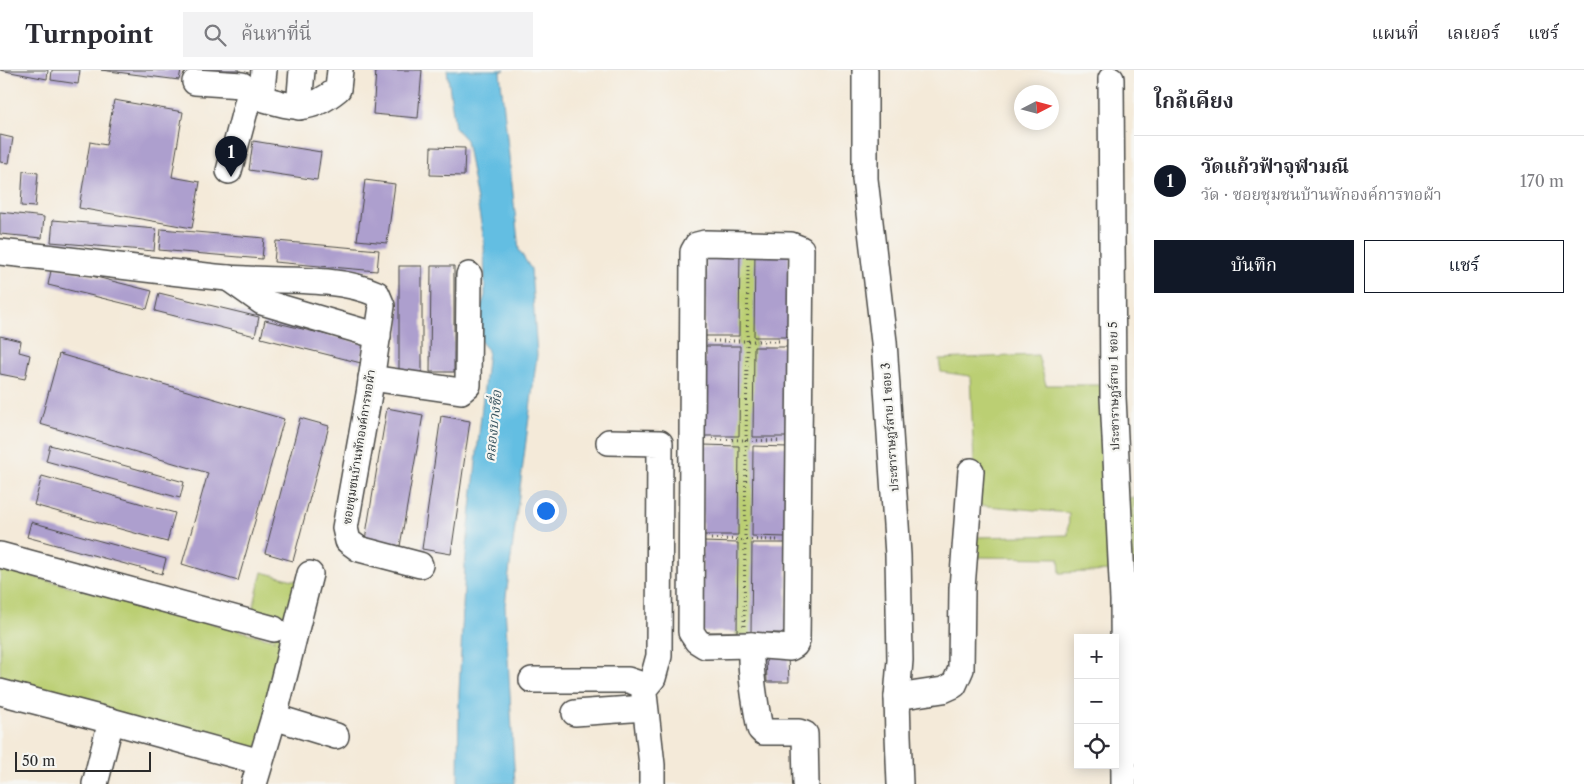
<!DOCTYPE html>
<html lang="th">
<meta charset="utf-8">
<style>
:root{--surface:#fff;--page:#f2f2f3;--text:#2b2b33;--muted:#7c7c81;--line:#e1e1e2;--accent:#111827}
body{margin:0;font-family:"Libre Caslon Text","Noto Serif Thai",serif;background:var(--page);color:var(--text)}
.controls{position:absolute;right:15px;bottom:15px;display:grid;overflow:hidden;border-radius:0px;box-shadow:0 2px 12px #0003}
.controls button{width:45px;height:45px;display:grid;place-items:center;padding:0;border:0;border-bottom:1px solid var(--line);background:var(--surface);color:var(--text);font:25px sans-serif}
.compass{position:absolute;left:1014px;top:15px;width:45px;height:45px;border-radius:50%;background:var(--surface);box-shadow:0 2px 12px #0003;rotate:84deg}
.scale{position:absolute;left:15px;bottom:12px;width:136px;box-sizing:border-box;padding-left:5px;border:2px solid #2b2b2b;border-top:0;font-size:14px;line-height:18px;white-space:nowrap;color:#2b2b2b;-webkit-text-stroke:4px #f6f6f2;paint-order:stroke}
.you{position:absolute;left:545px;top:440px;width:18px;height:18px;margin:-12px;border:4px solid #fff;border-radius:50%;background:#1a73e8;box-shadow:0 0 0 8px #1a73e833}
.badge{display:grid;place-items:center;width:32px;height:32px;border-radius:50%;background:var(--accent);color:#fff;font-size:16px;font-weight:700}
.pin{position:absolute;translate:-50% -41px;filter:drop-shadow(0 1px 2px #0008)}
.pin::after{content:'';position:absolute;top:26px;width:18px;height:15px;background:inherit;clip-path:polygon(0 0,100% 0,50% 100%)}
.list{margin:0;padding:0;list-style:none}
h2{display:flex;justify-content:space-between;align-items:center;height:65px;margin:0;padding:0 20px;font-size:21px}
h2 small{font-size:16px;font-weight:400;color:var(--muted)}
.list li{display:grid;grid-template-columns:32px 1fr auto;gap:15px;align-items:center;box-sizing:border-box;height:90px;padding:0 20px;border-top:1px solid var(--line)}
.list b{display:block;font-size:19px;white-space:nowrap}
.list p{margin:0;font-size:16px;white-space:nowrap;color:var(--muted)}
.list em{font-size:16px;font-style:normal;color:var(--muted)}
.actions{display:flex;gap:10px;padding:15px 20px}
.actions a{flex:1;padding:11px 0;border:1px solid var(--accent);border-radius:0px;text-align:center;font-size:18px;color:var(--accent)}
.actions .main{background:var(--accent);color:#fff}
.icon{flex:none;width:28px;height:28px;fill:none;stroke:currentColor;stroke-width:2;stroke-linecap:round;stroke-linejoin:round}
.map{position:relative;flex:none;width:1134px;height:714px;overflow:hidden}
header{display:flex;align-items:center;gap:30px;box-sizing:border-box;height:70px;padding:0 25px;background:var(--surface);border-bottom:1px solid var(--line)}
header strong{font-size:24px}
nav{display:flex;gap:28px;margin-inline-start:auto;font-size:18px}
.search{width:350px;height:45px;background:var(--page);display:flex;align-items:center;gap:12px;box-sizing:border-box;padding:0 18px;border-radius:0px;color:var(--muted);font-size:19px}
main{display:flex}
aside{flex:1;background:var(--surface)}
.map>svg:first-child{display:block}
.green{fill:#bbcf73;stroke:#737d4f}
.water{fill:#64bee2;stroke:#487486}
.building{fill:#ad9fce}
.lines{fill:none;stroke-linecap:round;stroke-linejoin:round}
.minor-casing{stroke:#494845;stroke-width:28}
.path{stroke:#494845;stroke-width:3;stroke-dasharray:1 4;stroke-linecap:butt}
.minor{stroke:#fff;stroke-width:25}
.labels{text-anchor:middle;stroke-width:4.5;stroke-linejoin:round;paint-order:stroke}
.street-label{font-size:12px;fill:#2b2b2b;stroke:#f6f6f2}
.water-label{font-size:14px;font-style:italic;fill:#3c5762;stroke:#f6f6f2}
</style>
<header>
<strong>Turnpoint</strong>
<div class="search"><svg class="icon" aria-label="search" viewBox="0 0 24 24"><circle cx="10" cy="10" r="6"/><path d="M15 15l6 6"/></svg>ค้นหาที่นี่</div>
<nav><a>แผนที่</a><a>เลเยอร์</a><a>แชร์</a></nav>
</header>
<main>
<div class="map">
<svg width="1134" height="714" viewBox="0 0 1134 714">
<rect width="100%" height="100%" fill="#f6f6f2"/>
<filter id="ink" filterUnits="userSpaceOnUse"><feTurbulence type="fractalNoise" baseFrequency=".02" numOctaves="2"/><feDisplacementMap in="SourceGraphic" scale="10" xChannelSelector="R" yChannelSelector="G"/><feConvolveMatrix kernelMatrix="1 2 1 2 8 2 1 2 1" color-interpolation-filters="sRGB"/></filter>
<filter id="wash" filterUnits="userSpaceOnUse"><feTurbulence type="fractalNoise" baseFrequency=".0096" numOctaves="4" result="noise"/><feDisplacementMap in="SourceGraphic" scale="20" xChannelSelector="R" yChannelSelector="G"/><feGaussianBlur stdDeviation="1.12" result="paint"/><feColorMatrix in="noise" values="0 0 0 0 0 0 0 0 0 0 0 0 0 0 0 0 0 1.4 0 .05"/><feComposite in="paint" operator="in"/></filter>
<g filter="url(#wash)">
<rect width="100%" height="100%" fill="#f4ead9"/>
<g class="green">
<path d="M739,178H756L753,565H736Z"/>
<path d="M1038,285L1046,315H1125L1128,428L1134,427V714L1115,501L1060,503L1059,488L974,487L975,467L1068,465L1069,443L976,435L970,306L941,302L939,289Z"/>
<path d="M0,498L275,570L251,546L262,502L301,512L256,684L0,612Z"/>
</g>
<path class="water" d="M447,0H505L500,2L519,180L531,199L537,285L505,535L515,714H458L459,623L465,495L488,280L473,263L485,225L484,170L466,70L455,58Z"/>
<g id="blocks">
<g class="building">
<path d="M0,0H48L47,9Z"/>
<path d="M52,0H80L78,14L51,10Z"/>
<path d="M101,0H181L179,10Z"/>
<path d="M191,0H240L239,9L191,3Z"/>
<path d="M376,0H422L418,48L373,44Z"/>
<path d="M114,30L183,42L172,107L200,112L192,158L79,138L90,72L106,75Z"/>
<path d="M0,65L13,68L9,93L0,92Z"/>
<path d="M253,71L321,82L317,110L249,100Z"/>
<path d="M431,77L465,78L464,106L430,105Z"/>
<path d="M23,101L38,103L35,137L21,136Z"/>
<path d="M365,110L395,114L387,173L357,170Z"/>
<path d="M0,142L44,147L42,168L0,164Z"/>
<path d="M53,150L156,159L154,181L51,172Z"/>
<path d="M161,159L264,168L262,189L159,180Z"/>
<path d="M276,171L379,180L377,201L274,192Z"/>
<path d="M706,178L740,179L739,266H705Z"/>
<path d="M755,179L789,180L788,267H754Z"/>
<path d="M52,196L152,221L147,239L48,215Z"/>
<rect x="399" y="196" width="23" height="106"/>
<path d="M431,196H454V302H430Z"/>
<path d="M159,223L259,247L255,266L155,241Z"/>
<path d="M265,250L365,274L361,293L261,268Z"/>
<path d="M0,266L21,271L19,282L30,285L25,309L0,304Z"/>
<path d="M705,276H740L739,366H704Z"/>
<path d="M754,277H789V367H753Z"/>
<path d="M59,284L284,349L238,511L182,494L208,403L40,354Z"/>
<path d="M387,338L423,345L400,476L365,470Z"/>
<path d="M441,346L470,351L451,484L422,479Z"/>
<path d="M300,348L329,356L293,491L265,483Z"/>
<path d="M50,375L184,412L180,428L46,391Z"/>
<path d="M703,375L739,376L738,465H702Z"/>
<path d="M753,376L788,377L787,467L752,466Z"/>
<path d="M42,406L175,443L167,472L34,435Z"/>
<path d="M31,452L166,489L162,504L27,467Z"/>
<path d="M702,472L738,473L737,562H702Z"/>
<path d="M752,473H787L786,563H751Z"/>
<path d="M766,586H788L789,612H767Z"/>
</g>
</g>
</g>
<g filter="url(#ink)">
<use href="#blocks" fill-opacity="0" stroke="#494845" stroke-width="1"/>
<g class="lines">
<g class="minor-casing">
<g id="minor">
<path d="M264,0L261,28C295,38 309,43 338,19L340,0"/>
<path d="M865,0V109L884,272L898,485L900,590L897,627L898,665L900,714"/>
<path d="M1111,9L1113,327L1123,530L1124,714"/>
<path d="M195,12L242,15"/>
<path d="M299,37L302,0"/>
<path d="M229,101L250,22"/>
<path d="M705,173L791,175L801,179L797,571L795,575L790,578L751,575L705,576L697,571L691,562L693,182L697,175Z"/>
<path d="M0,182C76,190 151,201 227,208C273,212 335,205 377,224L382,236L369,324L345,458L348,471L359,479L420,495"/>
<path d="M228,208L262,232L378,266"/>
<path d="M371,308L461,321L468,315L469,205"/>
<path d="M609,372L660,373L659,586L653,608L644,619"/>
<path d="M0,485L274,559"/>
<path d="M751,575C750,604 755,632 760,659L763,662H799L805,664L806,714"/>
<path d="M532,610H628L643,615L652,695V714"/>
<path d="M0,622L111,651L95,714"/>
<path d="M897,627L943,620L954,615L961,599L962,518L971,401"/>
<path d="M575,643L645,638"/>
<path d="M274,647L336,666"/>
<path d="M111,651L260,692"/>
<path d="M254,714L274,647L310,504"/>
</g>
</g>
<g class="path">
<path d="M713,271H779"/>
<path d="M712,369L778,371"/>
<path d="M711,469L777,470"/>
<path d="M744,556L748,195"/>
</g>
<use href="#minor" class="minor"/>
</g>
</g>
<g class="labels">
<g class="street-label">
<text transform="translate(1114 316) rotate(-91)" y="4">ประชาราษฎร์สาย 1 ซอย 5</text>
<text transform="translate(890 357) rotate(-94)" y="4">ประชาราษฎร์สาย 1 ซอย 3</text>
<text transform="translate(359 377) rotate(-81)" y="4">ซอยชุมชนบ้านพักองค์การทอผ้า</text>
</g>
<g class="water-label">
<text transform="translate(493 356) rotate(-84)" y="5">คลองบางซื่อ</text>
</g>
</g>
</svg>
<div class="controls">
<button>+</button>
<button>−</button>
<button><svg class="icon" aria-label="locate" viewBox="0 0 24 24"><circle cx="12" cy="12" r="6"/><path d="M12 2v4M12 18v4M2 12h4M18 12h4"/></svg></button>
</div>
<svg class="compass" viewBox="-18 -18 36 36"><path d="M0-13l5 13h-10z" fill="#e53935"/><path d="M0 13l5-13h-10z" fill="#7c7c81"/></svg>
<div class="scale">50 m</div>
<div class="you"></div>
<div class="pin badge" style="left:231px;top:107px">1</div>
</div>
<aside>
<h2>ใกล้เคียง<small></small></h2>
<ul class="list">
<li><span class="badge">1</span><div><b>วัดแก้วฟ้าจุฬามณี</b><p>วัด · ซอยชุมชนบ้านพักองค์การทอผ้า</p></div><em>170 m</em></li>
</ul>
<div class="actions"><a class="main">บันทึก</a><a>แชร์</a></div>
</aside>
</main>
